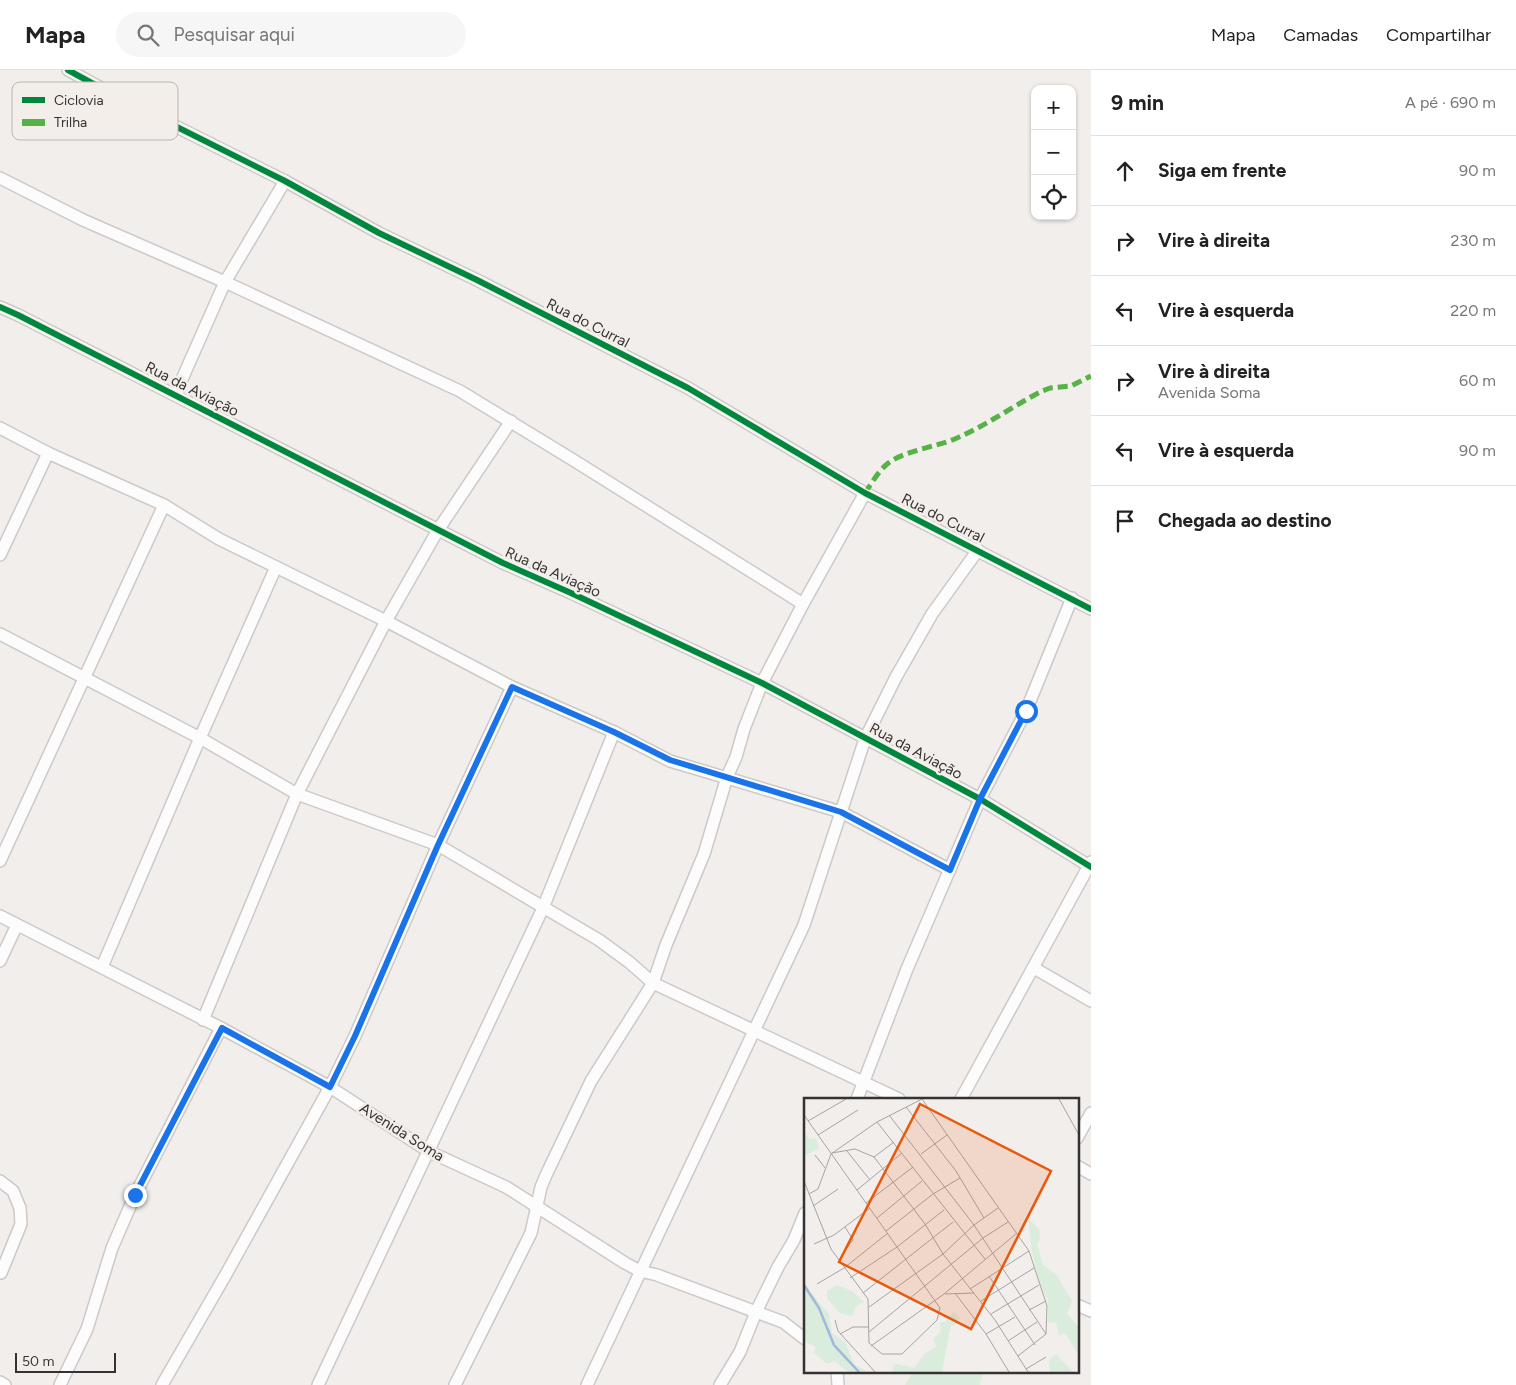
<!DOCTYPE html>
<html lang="pt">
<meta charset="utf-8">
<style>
:root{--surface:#fff;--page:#f6f6f6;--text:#222;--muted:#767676;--line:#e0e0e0}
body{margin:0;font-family:Figtree,sans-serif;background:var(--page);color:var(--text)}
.controls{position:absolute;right:15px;top:15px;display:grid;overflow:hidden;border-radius:10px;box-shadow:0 1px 4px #0004}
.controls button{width:45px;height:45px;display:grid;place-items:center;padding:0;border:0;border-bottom:1px solid var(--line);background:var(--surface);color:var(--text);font:25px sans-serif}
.scale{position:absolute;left:15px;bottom:12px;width:101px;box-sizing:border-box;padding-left:5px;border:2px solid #353331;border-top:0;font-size:14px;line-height:18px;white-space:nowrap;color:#353331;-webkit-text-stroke:4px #f3eeea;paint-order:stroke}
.stop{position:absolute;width:15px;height:15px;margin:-11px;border:4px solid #1a73e8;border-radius:50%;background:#fff}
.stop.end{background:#1a73e8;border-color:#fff;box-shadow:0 1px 5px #0008}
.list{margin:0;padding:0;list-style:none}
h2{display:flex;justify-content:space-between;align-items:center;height:65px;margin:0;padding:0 20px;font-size:21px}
h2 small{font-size:16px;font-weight:400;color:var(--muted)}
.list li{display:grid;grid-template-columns:32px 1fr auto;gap:15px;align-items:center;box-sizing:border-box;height:70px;padding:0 20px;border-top:1px solid var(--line)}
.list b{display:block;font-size:19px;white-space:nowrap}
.list p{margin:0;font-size:16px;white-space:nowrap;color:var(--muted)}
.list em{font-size:16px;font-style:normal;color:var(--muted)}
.icon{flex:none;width:28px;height:28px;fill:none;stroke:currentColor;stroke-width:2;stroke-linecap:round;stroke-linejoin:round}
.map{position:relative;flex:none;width:1091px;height:1315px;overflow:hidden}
header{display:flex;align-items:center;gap:30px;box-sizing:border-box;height:70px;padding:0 25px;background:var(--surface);border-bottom:1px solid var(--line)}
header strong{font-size:24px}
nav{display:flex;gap:28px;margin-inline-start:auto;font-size:18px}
.search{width:350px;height:45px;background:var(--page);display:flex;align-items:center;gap:12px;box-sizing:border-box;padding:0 18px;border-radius:28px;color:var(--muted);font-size:19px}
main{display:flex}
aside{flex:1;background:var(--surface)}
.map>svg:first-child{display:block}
.green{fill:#daeddc}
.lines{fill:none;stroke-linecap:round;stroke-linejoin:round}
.street-casing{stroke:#ccc9c8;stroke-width:14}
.street{stroke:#fdfcfc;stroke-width:11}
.quiet{stroke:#56b246;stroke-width:5;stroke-dasharray:10 5;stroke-linecap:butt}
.cycleway-casing{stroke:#f3eeea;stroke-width:9}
.cycleway{stroke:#00873e;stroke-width:6}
.route{stroke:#1a73e8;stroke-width:6}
.labels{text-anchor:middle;stroke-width:5;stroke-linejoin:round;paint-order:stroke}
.street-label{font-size:15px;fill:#353331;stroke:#f3eeea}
.inset-river{fill:none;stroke:#a1b7dd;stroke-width:2.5}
.inset-road{fill:none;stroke:#a6a3a1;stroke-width:1}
.view{fill:#e8590c;fill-opacity:0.15;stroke:#e8590c;stroke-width:2.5}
.inset-edge{fill:none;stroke:#353331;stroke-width:2.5}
.key{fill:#f3eeea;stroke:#bab6b2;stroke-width:1}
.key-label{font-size:14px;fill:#353331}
</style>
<header>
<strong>Mapa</strong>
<div class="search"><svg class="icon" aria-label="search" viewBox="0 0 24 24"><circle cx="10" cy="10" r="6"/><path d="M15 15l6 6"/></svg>Pesquisar aqui</div>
<nav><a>Mapa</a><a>Camadas</a><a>Compartilhar</a></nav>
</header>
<main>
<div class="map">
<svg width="1091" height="1315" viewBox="0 0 1091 1315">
<rect width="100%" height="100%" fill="#f1eeec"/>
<path class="green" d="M910,1301H983L980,1315H905L911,1306Z"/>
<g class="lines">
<g class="street-casing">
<g id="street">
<path d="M68,0L123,30L285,111L379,163L477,210L688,318L865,423L1091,539"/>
<path d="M0,108L83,150L225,212L460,321L570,388L803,534"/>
<path d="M0,237L18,245L503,493L571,523L762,613L980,729L1091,797"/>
<path d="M175,325L225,212L285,111"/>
<path d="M0,358L48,383L164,435L219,469L386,551L512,617L614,662L670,691L841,742L950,800"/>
<path d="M0,485L48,383"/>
<path d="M0,564L200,668L297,724L438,775L599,870L629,892L653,913L899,1029"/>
<path d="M0,791L164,435"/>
<path d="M0,846L221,958L330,1017L428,1081L506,1117L625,1193L640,1201L657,1205L783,1252L805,1269"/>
<path d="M0,891L17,855"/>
<path d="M102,897L200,668L276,497"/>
<path d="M1034,898L1091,931"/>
<path d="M203,950L297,724L386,551L438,460L511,351"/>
<path d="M857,1029L907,899L980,729L1026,641L1072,528"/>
<path d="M961,1029L1091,792"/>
<path d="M1077,1068L1091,1043"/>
<path d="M1077,1096L1091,1104"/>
<path d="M0,1111L13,1121L20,1138L21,1154L1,1203"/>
<path d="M1077,1235L1091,1241"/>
<path d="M837,1301L838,1315"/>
<path d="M0,1312L5,1315"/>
<path d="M60,1315L87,1259L112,1178L135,1125L221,958"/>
<path d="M162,1315L225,1206L330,1017L355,966L438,775L512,617"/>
<path d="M318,1315L543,838L614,662"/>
<path d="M455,1315L531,1163L541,1117L547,1103L591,1011L653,913L666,875L704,784L727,707L736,687L744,659L762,613L803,534L865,423"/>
<path d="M587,1315L804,855L865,669L896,607L932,544L978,480"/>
<path d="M720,1315L740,1282L756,1242L778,1197L794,1170L805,1143"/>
</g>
</g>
<use href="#street" class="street"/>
<path class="quiet" d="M865,423C871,414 878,402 886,395C901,381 937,377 957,368C987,355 1013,336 1042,321L1050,318L1071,316L1091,306"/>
<g class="cycleway-casing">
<g id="cycleway">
<path d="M68,0L123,30L285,111L379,163L477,210L688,318L865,423L1091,539"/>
<path d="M0,237L18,245L503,493L571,523L762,613L980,729L1091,797"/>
</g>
</g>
<use href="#cycleway" class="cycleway"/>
</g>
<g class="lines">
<path class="route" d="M135,1125L222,958L330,1017L355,966L438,775L512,617L614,662L670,690L841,742L950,800L980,729L1026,641"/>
</g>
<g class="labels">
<g class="street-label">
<text transform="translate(588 253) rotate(27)" y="5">Rua do Curral</text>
<text transform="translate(192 319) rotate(27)" y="5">Rua da Aviação</text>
<text transform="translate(943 448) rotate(27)" y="5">Rua do Curral</text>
<text transform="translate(553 502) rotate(24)" y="5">Rua da Aviação</text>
<text transform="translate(916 681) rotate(28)" y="5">Rua da Aviação</text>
<text transform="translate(402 1062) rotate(32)" y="5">Avenida Soma</text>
</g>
</g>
<g transform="translate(804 1028)">
<rect width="275" height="275" fill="#f1eeec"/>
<path d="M0,33L4,40L12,41L15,50L0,58ZM224,120L235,131L236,142L233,145L239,167L252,176L268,203L263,216L275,229V258L262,236L255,237L252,225L244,224V202L236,188L228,154ZM0,186L25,216L28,235L41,244L50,266L64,274H44L31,263L23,266L10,255L12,249L0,243ZM33,187L48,193L60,204L52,208L48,218L36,215L23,201V193ZM150,214L156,220L151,227H147L138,274H89V267L93,266L110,270L120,256L132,249L130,240L137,233L136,224H140ZM252,256L263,268L270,274H246L245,262Z" fill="#daeddc"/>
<path class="inset-river" d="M0,187L15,210L30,247L55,274"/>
<path class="inset-road" d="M255,1L275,37M102,9L152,73L180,120M0,17L136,210L133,222L98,256H78L65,245L64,201L27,151L0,83M85,17L170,127L242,236M4,23L42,1M73,24L181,161M14,37L54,12M43,53L66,82M28,55L51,51L70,59L121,126L139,156L191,222L224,274M117,56L143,37M11,57L21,70M70,59L90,44M53,92L98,55M5,96L14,91L27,56L73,24L118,1L225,153L243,208L242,236M62,105L109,69M9,108L34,91M73,120L118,83M41,129L49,142L42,151M82,133L129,96L156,80M10,146L30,137L66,110M185,178L231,247M46,180L93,149L140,112M13,186L40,170L84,135M166,191L225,153M59,195L149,124M151,195L182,236L205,274M141,196L170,195M177,203L230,170M65,209L139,156L170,127L194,110M225,212L242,203M187,216L235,187M31,222L34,233L71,274M65,234L179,140L204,124M36,236L49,229H65M182,236L211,219M204,243L233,224M67,248L140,196L213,135M214,258L242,236M222,271L242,259"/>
<path class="view" d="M116,6L247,73L167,231L35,164Z"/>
<rect width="275" height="275" class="inset-edge"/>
</g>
<rect x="12" y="12" width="166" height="58" rx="8" class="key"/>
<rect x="22" y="27" width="23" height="6" fill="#00873e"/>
<rect x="22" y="49" width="23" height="7" fill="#56b246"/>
<g class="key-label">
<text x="54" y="35">Ciclovia</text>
<text x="54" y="57">Trilha</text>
</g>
</svg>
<div class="controls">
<button>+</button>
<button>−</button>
<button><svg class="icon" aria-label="locate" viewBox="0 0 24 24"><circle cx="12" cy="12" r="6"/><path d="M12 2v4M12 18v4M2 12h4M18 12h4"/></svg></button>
</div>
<div class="scale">50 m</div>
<div class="stop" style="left:1026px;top:641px"></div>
<div class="stop end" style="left:135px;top:1125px"></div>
</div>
<aside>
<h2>9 min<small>A pé · 690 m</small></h2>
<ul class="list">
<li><svg class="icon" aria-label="ahead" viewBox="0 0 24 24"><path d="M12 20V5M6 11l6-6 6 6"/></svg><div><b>Siga em frente</b></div><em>90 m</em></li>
<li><svg class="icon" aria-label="right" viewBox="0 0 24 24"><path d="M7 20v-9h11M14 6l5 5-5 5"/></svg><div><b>Vire à direita</b></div><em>230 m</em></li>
<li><svg class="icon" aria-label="left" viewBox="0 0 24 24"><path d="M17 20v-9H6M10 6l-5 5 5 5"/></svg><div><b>Vire à esquerda</b></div><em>220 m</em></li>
<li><svg class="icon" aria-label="right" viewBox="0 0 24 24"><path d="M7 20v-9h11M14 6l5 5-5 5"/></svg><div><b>Vire à direita</b><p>Avenida Soma</p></div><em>60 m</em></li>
<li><svg class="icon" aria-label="left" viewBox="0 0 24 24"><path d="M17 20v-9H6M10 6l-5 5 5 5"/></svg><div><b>Vire à esquerda</b></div><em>90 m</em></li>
<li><svg class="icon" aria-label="arrive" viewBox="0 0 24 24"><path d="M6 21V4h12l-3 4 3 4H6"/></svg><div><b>Chegada ao destino</b></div></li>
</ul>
</aside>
</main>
